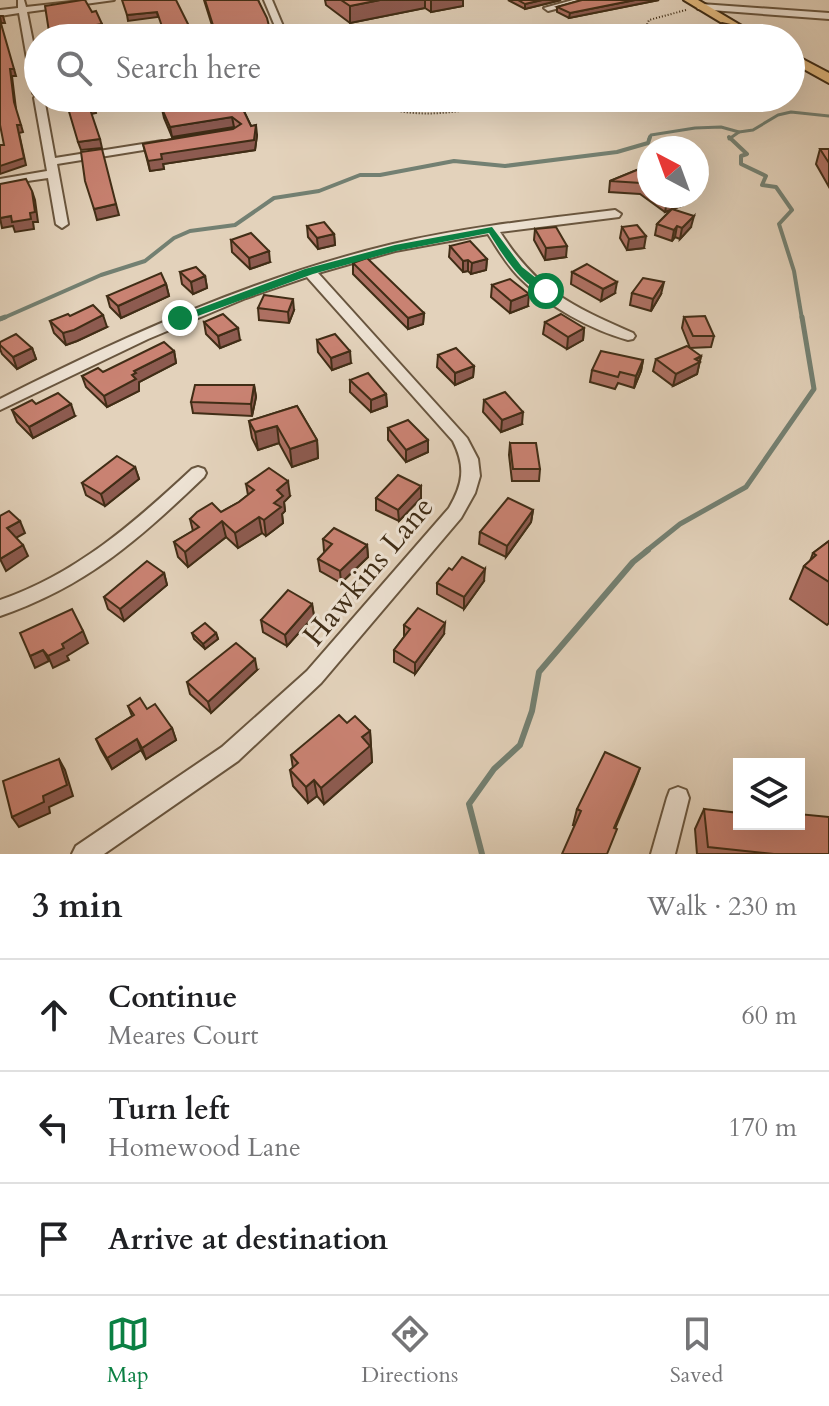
<!DOCTYPE html>
<meta charset="utf-8">
<style>
:root{--surface:#fff;--page:#f6f6f6;--text:#202124;--muted:#757577;--line:#e0e0e0;--accent:#0b8043}
body{margin:0;font-family:Cardo,serif;background:var(--page);color:var(--text)}
.controls{position:absolute;right:24px;bottom:24px;display:grid;overflow:hidden;border-radius:0px;box-shadow:0 8px 32px #0002}
.controls button{width:72px;height:72px;display:grid;place-items:center;padding:0;border:0;border-bottom:2px solid var(--line);background:var(--surface);color:var(--text);font:40px sans-serif}
.compass{position:absolute;left:637px;top:136px;width:72px;height:72px;border-radius:50%;background:var(--surface);box-shadow:0 8px 32px #0002;rotate:319deg}
.stop{position:absolute;width:24px;height:24px;margin:-18px;border:6px solid #0b8043;border-radius:50%;background:#fff}
.stop.end{background:#0b8043;border-color:#fff;box-shadow:0 2px 8px #0008}
.list{margin:0;padding:0;list-style:none}
h2{display:flex;justify-content:space-between;align-items:center;height:104px;margin:0;padding:0 32px;font-size:34px}
h2 small{font-size:26px;font-weight:400;color:var(--muted)}
.list li{display:grid;grid-template-columns:52px 1fr auto;gap:24px;align-items:center;box-sizing:border-box;height:112px;padding:0 32px;border-top:2px solid var(--line)}
.list b{display:block;font-size:30px;white-space:nowrap}
.list p{margin:0;font-size:26px;white-space:nowrap;color:var(--muted)}
.list em{font-size:26px;font-style:normal;color:var(--muted)}
.icon{flex:none;width:44px;height:44px;fill:none;stroke:currentColor;stroke-width:2;stroke-linecap:round;stroke-linejoin:round}
.map{position:relative;flex:none;width:829px;height:854px;overflow:hidden}
.search{position:absolute;background:var(--surface);box-shadow:0 8px 32px #0002;left:24px;right:24px;top:24px;height:88px;display:flex;align-items:center;gap:20px;box-sizing:border-box;padding:0 28px;border-radius:44px;color:var(--muted);font-size:30px}
.sheet{height:440px;background:var(--surface)}
nav{display:flex;justify-content:space-around;align-items:center;box-sizing:border-box;height:112px;border-top:2px solid var(--line);background:var(--surface);font-size:22px;color:var(--muted)}
nav a{display:grid;justify-items:center;gap:4px}
nav .on{color:var(--accent)}
.map>svg:first-child{display:block}
.lines{fill:none;stroke-linecap:round;stroke-linejoin:round}
.stream-far3{stroke:#738072;stroke-width:3}
.stream-far2{stroke:#738072;stroke-width:4}
.stream-far1{stroke:#738072;stroke-width:5}
.stream{stroke:#738072;stroke-width:6}
.minor-casing{stroke:#69563f;stroke-width:4}
.major-casing{stroke:#402d16;stroke-width:4}
.path{stroke:#402d16;stroke-width:2;stroke-dasharray:1 2;stroke-linecap:butt}
.minor{fill:#ede2d3;fill-rule:evenodd}
.major{fill:#e2b97e;fill-rule:evenodd}
.wall{fill:#ad7062;stroke:#402d16;stroke-width:2}
.shaded-wall{fill:#8d5b50;stroke:#402d16;stroke-width:2}
.building{fill:#c98272;stroke:#402d16;stroke-width:2}
.route{fill:#0b8043}
.labels{text-anchor:middle;stroke-width:6;stroke-linejoin:round;paint-order:stroke}
.street-label{font-size:30px;fill:#402d16;stroke:#ede2d3}
</style>
<div class="map">
<svg width="829" height="854" viewBox="0 0 829 854">
<rect width="100%" height="100%" fill="#e3d2bb"/>
<filter id="stains"><feTurbulence type="fractalNoise" baseFrequency=".0025" numOctaves="4"/><feColorMatrix values="0 0 0 0 .2 0 0 0 0 .09 0 0 0 0 .02 0 0 0 .5 -.17"/></filter>
<radialGradient id="worn" r=".72"><stop offset=".6" stop-color="#630" stop-opacity="0"/><stop offset="1" stop-color="#630" stop-opacity=".3"/></radialGradient>
<g class="lines">
<g class="stream-far3">
<path d="M649,139L651,135L695,128L721,127L739,132L753,130L778,115L791,112L829,116"/>
<path d="M729,139L739,132"/>
</g>
<g class="stream-far2">
<path d="M729,137L747,154L741,156V164L766,176L762,185L776,187L792,210L779,224L794,271L802,319"/>
<path d="M1,319L101,275L145,261L174,238L190,231L235,225L274,198L319,191L360,175H380L454,161L505,166L617,152L648,143L650,137"/>
</g>
<g class="stream-far1">
<path d="M0,319L5,317"/>
<path d="M645,552L680,524L746,487L814,389L802,317"/>
</g>
<path class="stream" d="M482,854L469,804L494,769L520,745L532,711L539,672L633,562L648,550"/>
<g class="minor-casing">
<g id="minor">
<path d="M18,0H24L26,7L89,0H114L27,12L38,67V98H44L55,158L162,141L167,144L162,147L57,164L68,224L62,228L56,224L48,178L0,185V179L47,171L34,98L36,96L33,93L19,13L0,16V10L18,8Z"/>
<path d="M264,0H272L288,38H280Z"/>
<path d="M573,0H589L548,11L544,8Z"/>
<path d="M701,4L829,13V19L698,9L697,7Z"/>
<path d="M615,210L621,214L619,217L500,232C537,290 571,306 633,333L635,336L633,339L628,340C591,330 548,306 521,279C507,266 498,249 488,234L395,251L318,273L467,438L478,459L480,476L475,493L461,518L321,683L238,761L104,854H72L76,846L222,747L307,671L449,508C463,484 466,467 453,441L307,277L246,298L148,339L0,410V399C126,335 256,277 393,244C466,227 541,219 615,210Z"/>
<path d="M198,467L204,469L206,473L204,477C138,540 87,586 0,616V600C76,574 134,523 192,469Z"/>
<path d="M678,787L686,790L689,798L675,854H651L667,798L670,790Z"/>
</g>
</g>
<g class="major-casing">
<g id="major">
<path d="M684,0H698L762,38H747Z"/>
<path d="M791,53L829,73V83L791,62Z"/>
</g>
</g>
<g class="path">
<path d="M291,25L307,38"/>
<path d="M641,38L649,20L686,10"/>
<path d="M358,98C413,125 468,111 525,98"/>
</g>
<use href="#minor" class="minor"/>
<use href="#major" class="major"/>
</g>
<g class="wall">
<path d="M204,0H258L272,38H216Z"/>
<path d="M325,0H463V6L431,12L425,8L350,23L326,5Z"/>
<path d="M508,0H561L525,9Z"/>
<path d="M582,0H659L569,18L557,12V7Z"/>
<path d="M240,103L251,126L257,135L255,150L163,164L164,169L150,171L143,144L235,128L234,127L172,137L164,118L162,109H201Z"/>
<path d="M820,149H829V187L816,164Z"/>
<path d="M649,165V196H686L684,205L673,209L691,227L680,239L675,237L672,241L655,235L657,224L672,209L665,212L640,194L609,192L610,181Z"/>
<path d="M307,226L334,234L335,245L318,249L308,237Z"/>
<path d="M622,227L644,248L627,250L620,238Z"/>
<path d="M535,229L566,257L545,260L534,240Z"/>
<path d="M231,240L270,262L250,269L232,252Z"/>
<path d="M450,246L487,259L486,270L471,274L468,271L463,272L449,257Z"/>
<path d="M353,263L424,313L423,324L408,329L353,274Z"/>
<path d="M180,272L205,276L207,288L193,294L182,284Z"/>
<path d="M572,272L615,293L601,301L571,284Z"/>
<path d="M166,284L169,296L121,318L110,307L107,296Z"/>
<path d="M492,285L528,306L510,313L491,297Z"/>
<path d="M632,293L661,294L651,311L630,305Z"/>
<path d="M258,308L294,310L289,323L259,320Z"/>
<path d="M70,316L107,327L77,341L66,345L54,333L50,321Z"/>
<path d="M684,317L714,336L711,347L690,348L682,328Z"/>
<path d="M204,322L240,340L220,348L206,334Z"/>
<path d="M545,322L584,328L583,340L567,349L543,334Z"/>
<path d="M317,340L351,363L332,370L318,352Z"/>
<path d="M0,342L32,348L36,359L17,369L2,354L0,349Z"/>
<path d="M174,351L176,363L139,382V391L107,407L86,387L82,376L103,372Z"/>
<path d="M438,355L474,366L473,377L455,385L437,367Z"/>
<path d="M701,356L697,374L673,386L653,371L656,359Z"/>
<path d="M643,360L641,371L634,388L618,383L615,389L590,382L592,370Z"/>
<path d="M350,380L386,394L387,406L371,412L350,392Z"/>
<path d="M254,385L256,397L252,416L193,413L191,402Z"/>
<path d="M484,400L522,424L501,432L483,412Z"/>
<path d="M36,404L75,416L33,438L17,422L12,410Z"/>
<path d="M297,406L317,440L318,458L292,467L279,443L258,450L252,438L249,421Z"/>
<path d="M388,428L428,440V452L406,462L388,440Z"/>
<path d="M510,443L540,469L539,481H512L509,455Z"/>
<path d="M135,467L139,479L105,506L86,495L82,483Z"/>
<path d="M246,484L290,496L284,502L285,511L282,514L283,523L266,536L262,533L238,548L226,537L188,567L178,557L174,542L193,531L190,519L221,512L239,502L248,495Z"/>
<path d="M421,486V498L399,521L376,510V498Z"/>
<path d="M533,510L531,522L506,557L479,544L480,532Z"/>
<path d="M323,539L367,545L368,557L341,583L320,571L318,559L325,552L324,551Z"/>
<path d="M829,541V623L827,625L790,599L804,566L810,561L813,553Z"/>
<path d="M452,570L484,581L464,609L437,594V583Z"/>
<path d="M164,573L167,585L124,621L108,609L104,597Z"/>
<path d="M312,604L314,616L287,646L263,632L261,620Z"/>
<path d="M404,625L444,634L415,674L394,662V650L404,637Z"/>
<path d="M192,633H216L218,639L205,649L194,639Z"/>
<path d="M257,670L211,713L190,694L187,682Z"/>
<path d="M128,706L147,709L172,728L176,740L146,759L141,750L112,769L101,750L96,739L132,716Z"/>
<path d="M347,723L370,731L372,762L324,804L317,796L308,803L293,786L290,770L293,768L291,755Z"/>
<path d="M634,784L575,825H573L577,809Z"/>
<path d="M704,809L739,824L829,854H697L695,829Z"/>
</g>
<g class="shaded-wall">
<path d="M380,0H425V8L350,23V6Z"/>
<path d="M431,0H463V6L431,12Z"/>
<path d="M542,0H561L525,9V4Z"/>
<path d="M635,0H659L569,18L570,13Z"/>
<path d="M157,12L158,17L128,21L127,15Z"/>
<path d="M0,16H3L5,23H1Z"/>
<path d="M102,24L103,32L98,33L96,25Z"/>
<path d="M10,69H14L16,76H12L16,109L14,102Z"/>
<path d="M125,98H134L135,104L126,105Z"/>
<path d="M162,99L164,108L137,111L136,103Z"/>
<path d="M94,105L96,113L91,114L89,106Z"/>
<path d="M232,117L234,127L172,137L170,127Z"/>
<path d="M17,125H21L23,132L19,133L26,165L0,174V166Z"/>
<path d="M256,125L257,135L255,150L163,164L164,169L150,171L148,161L161,154Z"/>
<path d="M100,139L102,148L81,150L78,142Z"/>
<path d="M32,191L35,200L38,222H33L34,229L15,232L13,226L2,228L0,218L30,213Z"/>
<path d="M683,196H686L684,205L665,212L667,201Z"/>
<path d="M116,204L119,215L97,220L94,209Z"/>
<path d="M694,216L691,227L680,239L682,228Z"/>
<path d="M677,226L675,237L672,241L674,230Z"/>
<path d="M334,234L335,245L318,249L317,238Z"/>
<path d="M646,236L644,248L627,250L629,239Z"/>
<path d="M567,246L566,257L545,260L546,248Z"/>
<path d="M269,251L270,262L250,269L249,258Z"/>
<path d="M487,259L486,270L471,274L472,263Z"/>
<path d="M468,260V271L463,272V261Z"/>
<path d="M205,276L207,288L193,294L191,282Z"/>
<path d="M617,282L615,293L601,301L603,289Z"/>
<path d="M664,282L661,294L651,311L653,299Z"/>
<path d="M166,284L169,296L121,318L118,306Z"/>
<path d="M529,294L528,306L510,313L511,301Z"/>
<path d="M293,299L294,310L289,323L288,312Z"/>
<path d="M424,313L423,324L408,329V318Z"/>
<path d="M103,315L107,327L77,341L66,345L63,333Z"/>
<path d="M238,328L240,340L220,348L218,336Z"/>
<path d="M584,328L583,340L567,349L568,337Z"/>
<path d="M32,348L36,359L17,369L13,357Z"/>
<path d="M174,351L176,363L139,382V391L107,407L104,396L132,375L134,371Z"/>
<path d="M350,351L351,363L332,370L331,358Z"/>
<path d="M701,356L697,374L673,386L676,374Z"/>
<path d="M643,360L641,371L634,388L636,376Z"/>
<path d="M474,366L473,377L455,385V373Z"/>
<path d="M254,385L256,397L252,416L251,404Z"/>
<path d="M386,394L387,406L371,412V400Z"/>
<path d="M71,404L75,416L33,438L29,427Z"/>
<path d="M523,412L522,424L501,432L502,420Z"/>
<path d="M277,426L279,443L258,450L255,432Z"/>
<path d="M317,440L318,458L292,467L290,449Z"/>
<path d="M428,440V452L406,462V450Z"/>
<path d="M135,467L139,479L105,506L101,494Z"/>
<path d="M288,481L290,496L284,502L285,511L282,514L283,523L266,536L264,520L277,490Z"/>
<path d="M421,486V498L399,521L398,510Z"/>
<path d="M533,510L531,522L506,557L507,546Z"/>
<path d="M259,517L262,533L238,548L235,533Z"/>
<path d="M20,521L25,533L12,540L7,528Z"/>
<path d="M222,521L226,537L188,567L185,552Z"/>
<path d="M23,545L28,556L6,571L0,559Z"/>
<path d="M367,545L368,557L341,583L340,571Z"/>
<path d="M485,569L484,581L464,609V597Z"/>
<path d="M164,573L167,585L124,621L120,609Z"/>
<path d="M312,604L314,616L287,646L285,635Z"/>
<path d="M445,623L444,634L415,674V663Z"/>
<path d="M83,631L88,643L67,656L69,660L53,668L48,656L62,644Z"/>
<path d="M216,633L218,639L205,649L203,644Z"/>
<path d="M43,650L49,661L35,668L30,656Z"/>
<path d="M255,659L257,670L211,713L208,702Z"/>
<path d="M172,728L176,740L146,759L142,748Z"/>
<path d="M370,731L372,762L324,804L321,788L362,737Z"/>
<path d="M137,739L141,750L112,769L107,758Z"/>
<path d="M59,759L65,770L73,796L49,807L50,813L19,827L12,817Z"/>
<path d="M640,768L634,784L609,843L614,828Z"/>
<path d="M314,780L317,796L308,803L306,787Z"/>
</g>
<g class="building">
<path d="M82,0H85L92,12L96,11L102,24L96,25L102,38H50L45,6Z"/>
<path d="M122,0H176L195,38H166L157,12L127,15Z"/>
<path d="M205,0H258L267,18L272,38H217Z"/>
<path d="M341,0H380L350,6Z"/>
<path d="M518,0H542L525,4Z"/>
<path d="M582,0H635L570,13L557,7Z"/>
<path d="M0,20L14,69H10L14,102L21,125H17L24,158L0,166V145H4L0,125Z"/>
<path d="M722,23L743,28L736,38H710Z"/>
<path d="M65,98H92L94,105L89,106L100,139L78,142Z"/>
<path d="M134,98H162V99L136,103Z"/>
<path d="M240,103L251,126L256,125L254,140L161,154L162,159L148,161L143,144L233,129L241,124L232,117L170,127L162,109L199,105L201,109Z"/>
<path d="M102,149L116,204L94,209L85,181L81,152Z"/>
<path d="M820,149H829V163Z"/>
<path d="M649,165V189L641,183L610,181Z"/>
<path d="M26,179L32,191L35,212L30,213L31,219L12,222L11,216L0,218V184Z"/>
<path d="M660,196H683L667,201Z"/>
<path d="M672,209L694,216L682,228L677,226L674,230L657,224Z"/>
<path d="M324,222L334,234L317,238L307,226Z"/>
<path d="M637,225L646,236L629,239L622,227Z"/>
<path d="M556,227L567,246L546,248L535,229Z"/>
<path d="M251,233L269,251L249,258L231,240Z"/>
<path d="M470,241L487,259L472,263L468,260L463,261L450,246Z"/>
<path d="M367,258L424,313L408,318L353,263Z"/>
<path d="M587,264L617,282L603,289L572,272Z"/>
<path d="M196,267L205,276L191,282L180,272Z"/>
<path d="M161,273L166,284L118,306L107,296Z"/>
<path d="M643,278L664,282L653,299L632,293Z"/>
<path d="M510,279L529,294L511,301L492,285Z"/>
<path d="M264,295L293,299L288,312L258,308Z"/>
<path d="M93,305L103,315L74,330L63,333L50,321L68,314L70,316Z"/>
<path d="M223,314L238,328L218,336L204,322Z"/>
<path d="M561,314L584,328L568,337L545,322Z"/>
<path d="M705,316L714,336H693L684,317Z"/>
<path d="M16,334L32,348L13,357L0,345V342Z"/>
<path d="M335,334L350,351L331,358L317,340Z"/>
<path d="M164,342L174,351L134,371L136,373L132,375L136,379L104,396L82,376L98,368L103,372Z"/>
<path d="M687,346L701,356L695,359L700,362L676,374L656,359Z"/>
<path d="M456,348L474,366L455,373L438,355Z"/>
<path d="M601,351L643,360L636,376L620,372L618,377L592,370Z"/>
<path d="M368,373L386,394L371,400L350,380Z"/>
<path d="M195,385H254L251,404L191,402Z"/>
<path d="M505,392L523,412L502,420L484,400Z"/>
<path d="M58,393L71,404L29,427L12,410L32,400L36,404Z"/>
<path d="M297,406L317,440L290,449L277,426L255,432L249,421Z"/>
<path d="M408,420L428,440L406,450L388,428Z"/>
<path d="M510,443H536L540,469H513Z"/>
<path d="M117,456L135,467L101,494L82,483Z"/>
<path d="M269,468L288,481L277,490L283,496L274,503L281,507L264,520L259,517L235,533L222,521L185,552L174,542L199,527L190,519L197,512L212,503L221,512L239,502L254,490L246,484Z"/>
<path d="M398,475L421,486L398,510L376,498Z"/>
<path d="M508,498L533,510L507,546L480,532Z"/>
<path d="M9,511L20,521L7,528L23,545L0,559V516Z"/>
<path d="M334,528L367,545L340,571L318,559L332,544L323,539Z"/>
<path d="M829,541V582L804,566L816,555L813,553Z"/>
<path d="M462,557L485,569L464,597L437,583L449,568L452,570Z"/>
<path d="M147,561L164,573L120,609L104,597Z"/>
<path d="M288,590L312,604L285,635L261,620Z"/>
<path d="M418,608L445,623L415,663L394,650L410,629L404,625Z"/>
<path d="M72,609L83,631L62,644L64,648L48,656L43,650L30,656L20,633Z"/>
<path d="M205,623L216,633L203,644L192,633Z"/>
<path d="M236,643L255,659L208,702L187,682Z"/>
<path d="M140,698L147,709L155,704L172,728L142,748L137,739L107,758L96,739L134,715L128,706Z"/>
<path d="M339,715L347,723L355,716L370,731L362,737L370,746L321,788L314,780L306,787L290,770L298,763L291,755Z"/>
<path d="M605,752L640,768L614,828L617,829L607,854H562L581,811L577,809Z"/>
<path d="M59,759L67,785L43,796L44,802L12,817L3,781Z"/>
<path d="M704,809L739,813V824H799V814L829,817V854H774L708,847Z"/>
</g>
<path class="route" d="M492,227L522,267L550,289V293C526,294 501,252 489,233L396,251L313,274L184,321L174,318L305,269L395,245Z"/>
<g class="labels">
<g class="street-label">
<text transform="translate(368 571) rotate(-50)" y="10">Hawkins Lane</text>
</g>
</g>
<rect width="100%" height="100%" filter="url(#stains)"/>
<rect width="100%" height="100%" fill="url(#worn)"/>
</svg>
<div class="controls">
<button><svg class="icon" aria-label="layers" viewBox="0 0 24 24"><path d="M12 4l9 5-9 5-9-5zM3 14l9 5 9-5"/></svg></button>
</div>
<svg class="compass" viewBox="-18 -18 36 36"><path d="M0-13l5 13h-10z" fill="#e53935"/><path d="M0 13l5-13h-10z" fill="#757577"/></svg>
<div class="stop" style="left:546px;top:291px"></div>
<div class="stop end" style="left:180px;top:318px"></div>
<div class="search"><svg class="icon" aria-label="search" viewBox="0 0 24 24"><circle cx="10" cy="10" r="6"/><path d="M15 15l6 6"/></svg>Search here</div>
</div>
<section class="sheet">
<h2>3 min<small>Walk · 230 m</small></h2>
<ul class="list">
<li><svg class="icon" aria-label="ahead" viewBox="0 0 24 24"><path d="M12 20V5M6 11l6-6 6 6"/></svg><div><b>Continue</b><p>Meares Court</p></div><em>60 m</em></li>
<li><svg class="icon" aria-label="left" viewBox="0 0 24 24"><path d="M17 20v-9H6M10 6l-5 5 5 5"/></svg><div><b>Turn left</b><p>Homewood Lane</p></div><em>170 m</em></li>
<li><svg class="icon" aria-label="arrive" viewBox="0 0 24 24"><path d="M6 21V4h12l-3 4 3 4H6"/></svg><div><b>Arrive at destination</b></div></li>
</ul>
</section>
<nav>
<a class="on"><svg class="icon" aria-label="map" viewBox="0 0 24 24"><path d="M3 6l6-2 6 2 6-2v14l-6 2-6-2-6 2zM9 4v14M15 6v14"/></svg>Map</a>
<a><svg class="icon" aria-label="directions" viewBox="0 0 24 24"><path d="M12 3l9 9-9 9-9-9zM9 14v-3h6M13 9l2 2-2 2"/></svg>Directions</a>
<a><svg class="icon" aria-label="saved" viewBox="0 0 24 24"><path d="M7 4h10v16l-5-4-5 4z"/></svg>Saved</a>
</nav>
